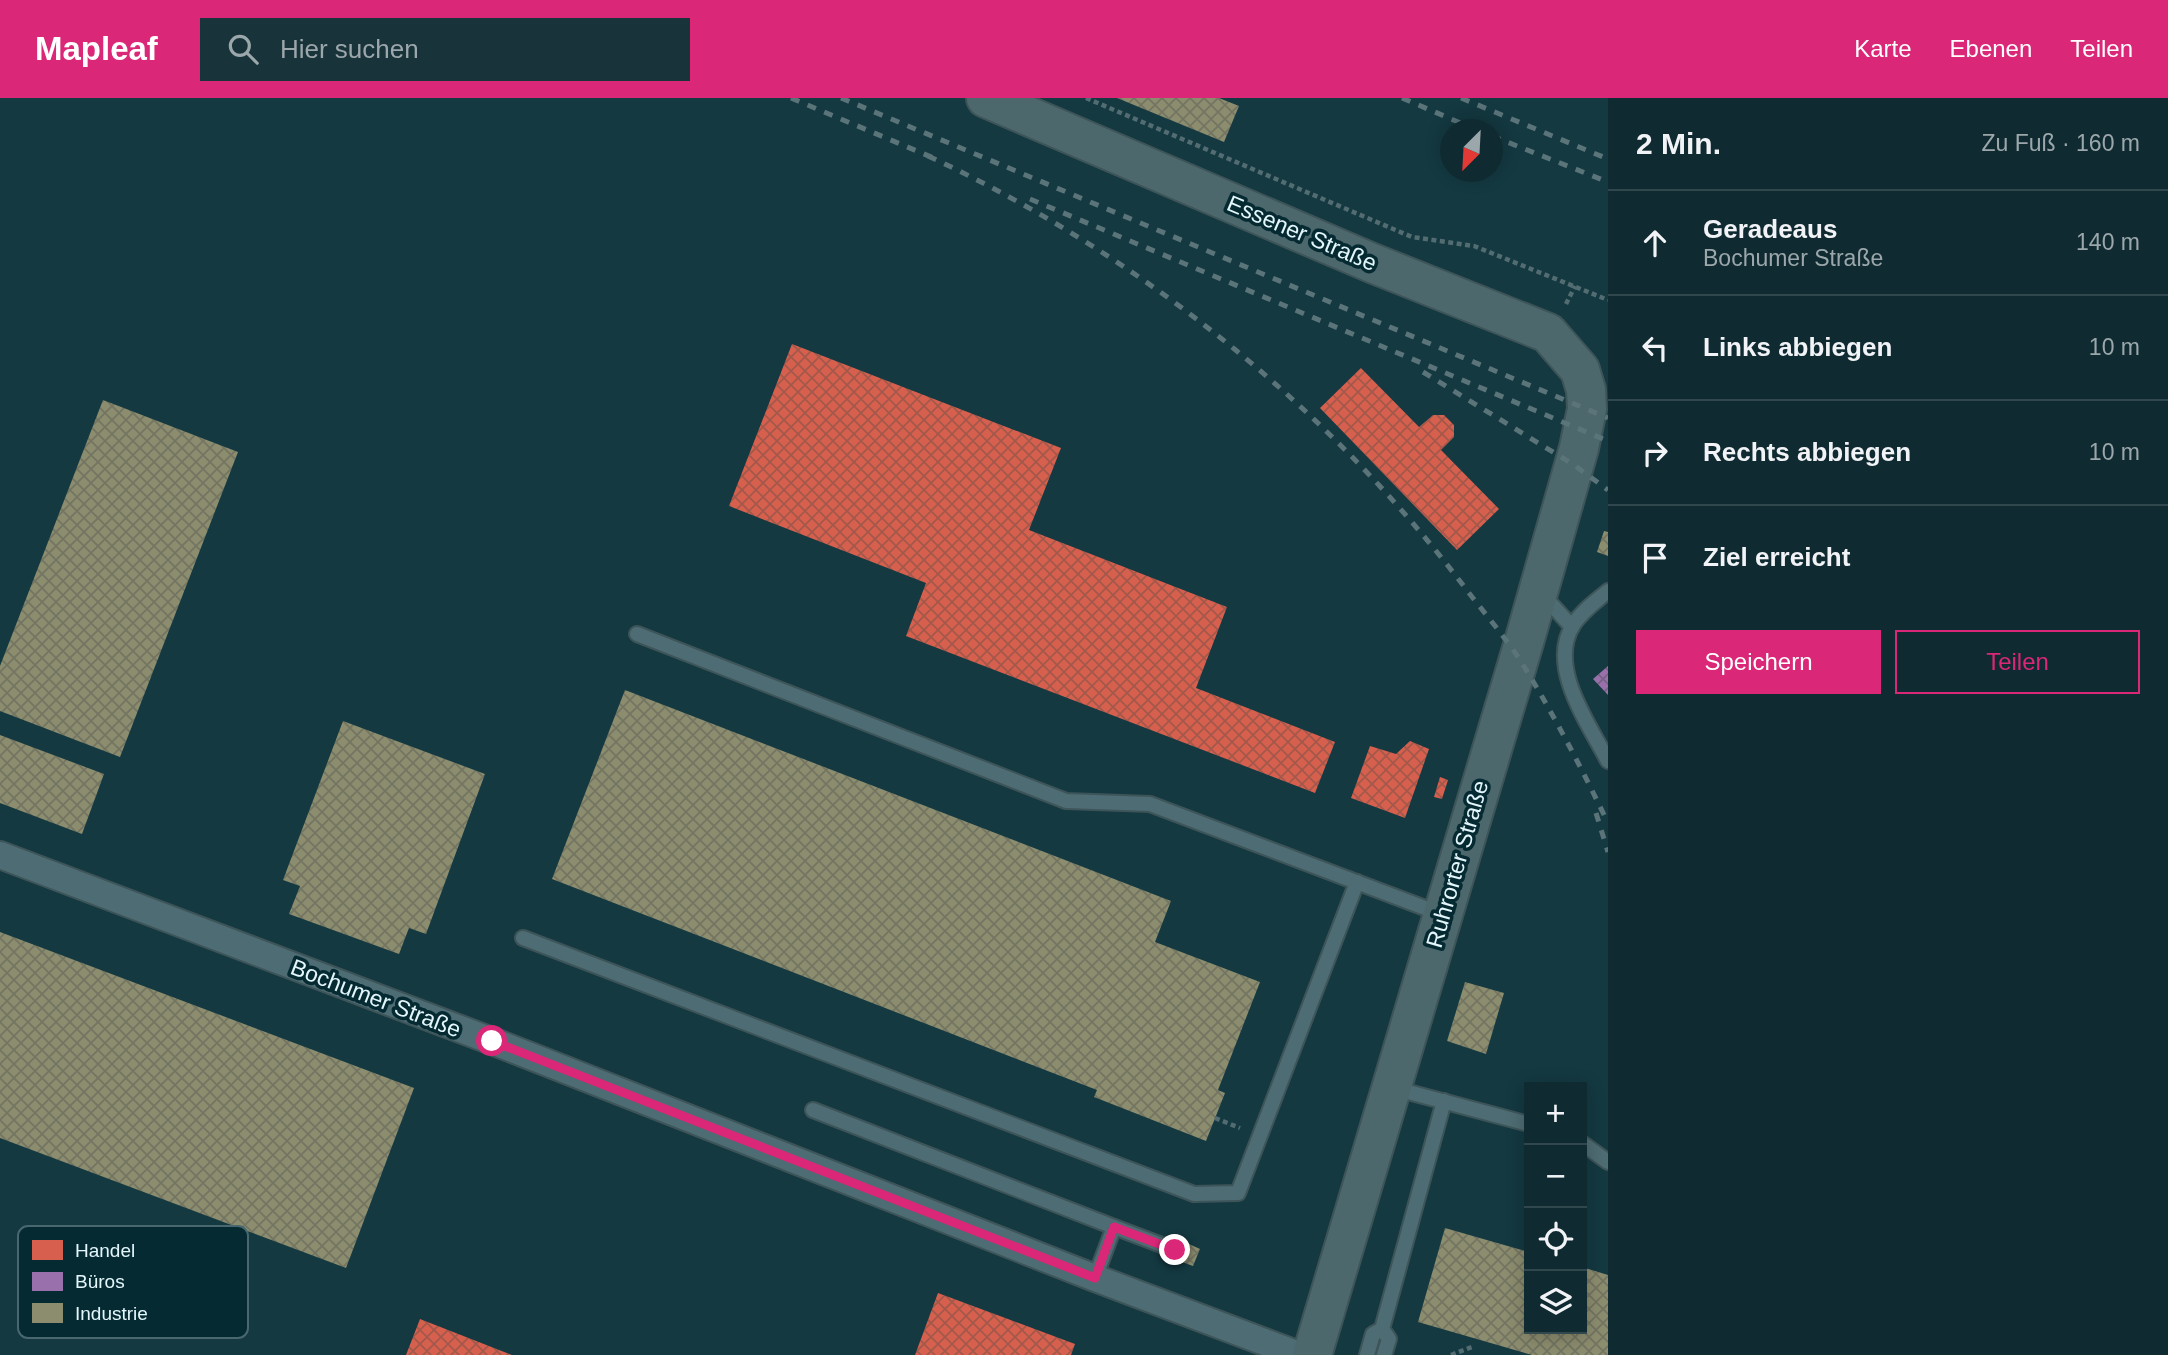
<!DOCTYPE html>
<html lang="de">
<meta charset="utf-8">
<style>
:root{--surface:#0f2b31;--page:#183339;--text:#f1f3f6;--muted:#9ba7ab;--line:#2f474d;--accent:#db2777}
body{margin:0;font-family:Arial,sans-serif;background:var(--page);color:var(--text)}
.controls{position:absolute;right:21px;bottom:21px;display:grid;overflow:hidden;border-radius:0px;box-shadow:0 4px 18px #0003}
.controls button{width:63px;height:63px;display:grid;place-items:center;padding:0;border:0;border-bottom:2px solid var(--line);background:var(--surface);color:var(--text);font:35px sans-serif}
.compass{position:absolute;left:1440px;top:21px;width:63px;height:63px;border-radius:50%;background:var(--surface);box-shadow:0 4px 18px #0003;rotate:204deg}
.stop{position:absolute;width:21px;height:21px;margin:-16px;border:5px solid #db2777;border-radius:50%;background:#fff}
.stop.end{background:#db2777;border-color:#fff;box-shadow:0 2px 7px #0008}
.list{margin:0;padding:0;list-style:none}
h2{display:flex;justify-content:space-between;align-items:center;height:91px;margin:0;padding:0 28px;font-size:30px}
h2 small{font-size:23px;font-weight:400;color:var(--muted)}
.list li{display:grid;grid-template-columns:46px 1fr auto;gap:21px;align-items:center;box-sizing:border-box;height:105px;padding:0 28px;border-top:2px solid var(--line)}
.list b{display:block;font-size:26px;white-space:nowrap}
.list p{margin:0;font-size:23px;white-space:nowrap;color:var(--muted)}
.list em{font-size:23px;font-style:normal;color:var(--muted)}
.actions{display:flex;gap:14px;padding:21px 28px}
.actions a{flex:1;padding:16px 0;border:2px solid var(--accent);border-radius:0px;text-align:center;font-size:24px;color:var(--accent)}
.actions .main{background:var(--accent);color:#fff}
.icon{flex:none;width:38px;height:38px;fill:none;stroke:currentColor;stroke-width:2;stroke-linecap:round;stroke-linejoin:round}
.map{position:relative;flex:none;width:1608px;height:1257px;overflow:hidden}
header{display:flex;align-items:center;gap:42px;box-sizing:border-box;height:98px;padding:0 35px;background:var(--accent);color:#fff}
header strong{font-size:33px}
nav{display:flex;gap:38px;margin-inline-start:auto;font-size:24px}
.search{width:490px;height:63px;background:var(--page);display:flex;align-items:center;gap:18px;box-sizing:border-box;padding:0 24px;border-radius:0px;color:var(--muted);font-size:26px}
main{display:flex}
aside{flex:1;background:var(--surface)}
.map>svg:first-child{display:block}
.shops{fill:url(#shops-cross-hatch)}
.offices{fill:url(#offices-cross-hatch)}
.industry{fill:url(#industry-cross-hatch)}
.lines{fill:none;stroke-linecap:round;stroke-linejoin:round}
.lane-casing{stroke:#3d5459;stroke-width:18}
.street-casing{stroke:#3d5459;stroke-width:30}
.secondary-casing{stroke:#3d5459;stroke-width:42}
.path{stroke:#526c72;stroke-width:4.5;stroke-dasharray:5 3.5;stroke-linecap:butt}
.lane{stroke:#4e6c73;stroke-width:14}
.street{stroke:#4e6c73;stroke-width:26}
.secondary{stroke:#4d686c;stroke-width:38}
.rail{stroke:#5a7479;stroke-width:5;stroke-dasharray:9 9;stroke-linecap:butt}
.route{stroke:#db2777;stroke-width:9}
.labels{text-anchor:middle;stroke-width:7;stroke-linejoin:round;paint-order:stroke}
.street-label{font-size:23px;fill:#e3f6fb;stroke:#052a32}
.key{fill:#052a32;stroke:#48676e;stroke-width:2}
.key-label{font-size:19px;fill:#e3f6fb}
</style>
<header>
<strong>Mapleaf</strong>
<div class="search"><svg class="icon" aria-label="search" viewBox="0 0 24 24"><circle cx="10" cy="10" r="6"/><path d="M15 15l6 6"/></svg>Hier suchen</div>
<nav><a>Karte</a><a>Ebenen</a><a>Teilen</a></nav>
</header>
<main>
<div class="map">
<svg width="1608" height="1257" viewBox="0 0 1608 1257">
<defs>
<pattern id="shops-cross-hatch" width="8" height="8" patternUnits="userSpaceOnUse" patternTransform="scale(1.75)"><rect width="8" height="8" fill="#d6604d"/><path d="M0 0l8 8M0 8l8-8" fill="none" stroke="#a3584c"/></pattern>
<pattern id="offices-cross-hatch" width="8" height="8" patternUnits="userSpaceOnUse" patternTransform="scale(1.75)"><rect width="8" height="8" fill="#9970ab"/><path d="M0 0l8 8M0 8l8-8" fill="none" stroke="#776185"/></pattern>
<pattern id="industry-cross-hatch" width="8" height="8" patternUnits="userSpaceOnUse" patternTransform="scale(1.75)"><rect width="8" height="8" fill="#8c8c6e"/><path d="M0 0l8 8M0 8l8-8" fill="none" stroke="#737562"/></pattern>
</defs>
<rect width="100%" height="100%" fill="#143941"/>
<g class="shops">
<path d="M792,246L1061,350L1029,432L1227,509L1196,590L1335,644L1315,695L906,538L926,485L729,408Z"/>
<path d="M1361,270L1419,329L1433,317H1444L1454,327V339L1441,352L1499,411L1457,452L1320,310Z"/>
<path d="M1410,643L1429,651L1405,720L1351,700L1370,648L1396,656Z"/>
<path d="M1440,679L1448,682L1442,701L1434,699Z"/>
<path d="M938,1195L1075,1246L1071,1257H915Z"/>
<path d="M420,1221L512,1257H406Z"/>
</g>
<path class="offices" d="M1608,568V597L1593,581Z"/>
<g class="industry">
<path d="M1117,0H1219L1239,8L1224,44Z"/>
<path d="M103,302L238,354L120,659L0,613V568Z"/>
<path d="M1604,433L1608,434V458L1597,454Z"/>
<path d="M625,592L1171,803L1155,844L1260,884L1218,992L1225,995L1206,1043L1094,999L1097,992L552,781Z"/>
<path d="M343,623L485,676L426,836L409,830L399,856L289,816L300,788L283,782Z"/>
<path d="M0,637L104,676L82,736L0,705Z"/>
<path d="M0,834L414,990L346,1170L0,1040Z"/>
<path d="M1465,884L1504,895L1486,956L1447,943Z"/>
<path d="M1445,1130L1529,1154V1231H1582V1169L1608,1177V1257H1532L1418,1224Z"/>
<path d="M1189,1146L1200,1151L1193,1168L1182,1164Z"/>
</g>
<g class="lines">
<g class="lane-casing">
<g id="lane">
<path d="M1608,493C1595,504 1582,513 1573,527C1547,569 1589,626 1608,663"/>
<path d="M1542,496L1572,529"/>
<path d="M637,536L1066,703L1150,706L1441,816"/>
<path d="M523,840L1194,1096L1238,1095L1357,784"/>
<path d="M1393,990L1529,1026"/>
<path d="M813,1012L1114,1129L1095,1180"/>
<path d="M1582,1045L1608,1064"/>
<path d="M1114,1129L1175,1152"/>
<path d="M1367,1257L1373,1236L1382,1231"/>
<path d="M1384,1257L1389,1241L1382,1231L1444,1003"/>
</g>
</g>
<g class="street-casing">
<path id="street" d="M0,757L492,943L1095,1180L1299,1257"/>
</g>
<g class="secondary-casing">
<path id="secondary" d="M986,0L1372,165L1548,235L1580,272L1586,292L1587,311L1579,350L1524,544L1312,1257"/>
</g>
<g class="path">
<path d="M1086,0L1412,139L1474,148L1608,202"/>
<path d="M1566,206L1575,188"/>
<path d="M1215,1020L1240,1030"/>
<path d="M1451,1257L1472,1249"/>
</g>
<use href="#lane" class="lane"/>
<use href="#street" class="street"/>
<use href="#secondary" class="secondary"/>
<g class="rail">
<path d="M791,0L936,61"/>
<path d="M841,0L1608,320"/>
<path d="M1402,0L1477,32"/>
<path d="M1461,0L1608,61"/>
<path d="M1492,38L1608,84"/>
<path d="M928,58C1139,156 1329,309 1469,495C1486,517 1505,539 1520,562C1553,615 1581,669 1608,725"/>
<path d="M1030,101L1608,343"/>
<path d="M1423,274L1574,367L1608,392"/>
<path d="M1596,715L1608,754"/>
</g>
</g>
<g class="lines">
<path class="route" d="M492,943L1095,1180L1114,1129L1175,1152"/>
</g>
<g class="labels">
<g class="street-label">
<text transform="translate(1302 135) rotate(23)" y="8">Essener Straße</text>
<text transform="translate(1457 766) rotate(-74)" y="8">Ruhrorter Straße</text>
<text transform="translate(376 900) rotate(21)" y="8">Bochumer Straße</text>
</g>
</g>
<rect x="18" y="1128" width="230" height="112" rx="10" class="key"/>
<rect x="32" y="1142" width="31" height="20" fill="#d6604d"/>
<rect x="32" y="1174" width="31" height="19" fill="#9970ab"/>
<rect x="32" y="1205" width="31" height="20" fill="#8c8c6e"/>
<g class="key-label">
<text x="75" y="1159">Handel</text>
<text x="75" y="1190">Büros</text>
<text x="75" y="1222">Industrie</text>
</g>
</svg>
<div class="controls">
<button>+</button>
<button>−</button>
<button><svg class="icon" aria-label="locate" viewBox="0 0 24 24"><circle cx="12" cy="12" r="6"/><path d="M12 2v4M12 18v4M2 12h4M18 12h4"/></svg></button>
<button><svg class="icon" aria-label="layers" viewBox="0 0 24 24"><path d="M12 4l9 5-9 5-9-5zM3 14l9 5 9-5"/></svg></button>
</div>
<svg class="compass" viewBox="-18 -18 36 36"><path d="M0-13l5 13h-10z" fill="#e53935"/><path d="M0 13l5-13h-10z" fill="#9ba7ab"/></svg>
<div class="stop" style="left:492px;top:943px"></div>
<div class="stop end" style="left:1175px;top:1152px"></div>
</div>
<aside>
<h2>2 Min.<small>Zu Fuß · 160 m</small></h2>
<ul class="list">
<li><svg class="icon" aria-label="ahead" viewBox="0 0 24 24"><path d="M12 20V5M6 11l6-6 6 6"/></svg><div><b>Geradeaus</b><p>Bochumer Straße</p></div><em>140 m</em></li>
<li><svg class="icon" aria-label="left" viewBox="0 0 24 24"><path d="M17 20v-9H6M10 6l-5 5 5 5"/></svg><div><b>Links abbiegen</b></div><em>10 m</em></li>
<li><svg class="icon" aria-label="right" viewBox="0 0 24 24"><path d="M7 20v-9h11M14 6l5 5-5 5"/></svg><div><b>Rechts abbiegen</b></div><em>10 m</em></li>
<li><svg class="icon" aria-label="arrive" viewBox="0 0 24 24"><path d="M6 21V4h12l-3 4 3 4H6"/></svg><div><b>Ziel erreicht</b></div></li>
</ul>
<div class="actions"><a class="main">Speichern</a><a>Teilen</a></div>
</aside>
</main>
